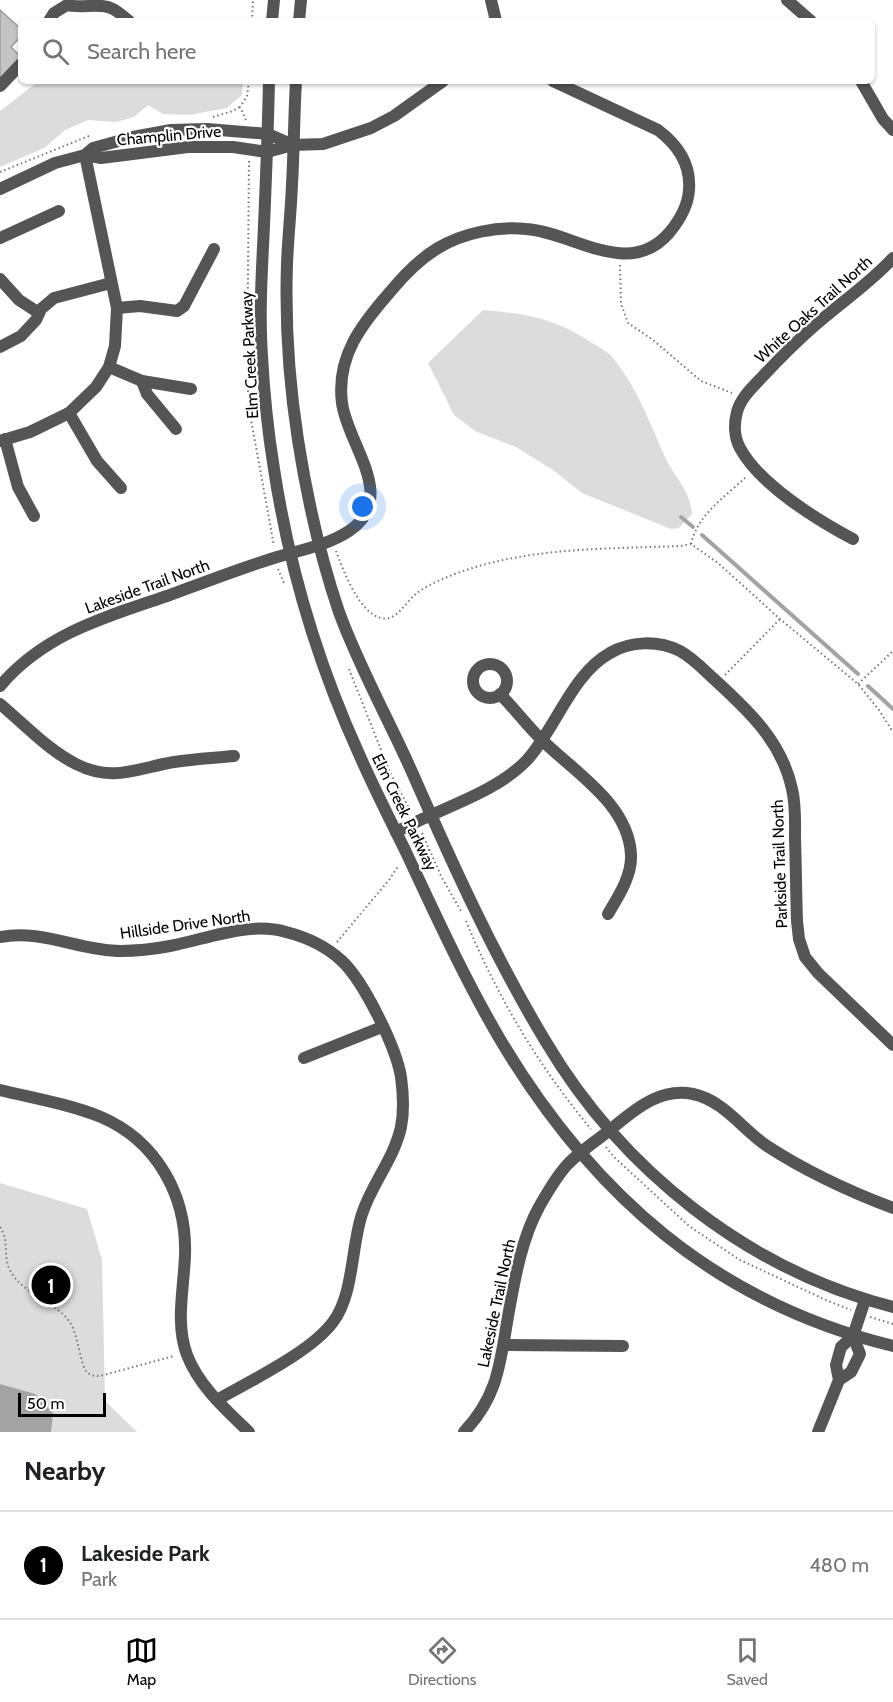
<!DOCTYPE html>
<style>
:root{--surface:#fff;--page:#f6f6f6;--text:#202124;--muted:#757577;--line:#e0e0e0;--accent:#000}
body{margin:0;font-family:Cabin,sans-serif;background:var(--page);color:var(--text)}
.scale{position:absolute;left:18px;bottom:15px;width:88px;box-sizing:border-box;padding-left:6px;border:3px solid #000;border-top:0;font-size:16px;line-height:21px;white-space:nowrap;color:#000;-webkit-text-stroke:4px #fff;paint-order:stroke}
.you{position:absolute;left:363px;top:507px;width:21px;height:21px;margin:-15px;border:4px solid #fff;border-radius:50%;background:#1a73e8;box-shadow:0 0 0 9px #1a73e833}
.badge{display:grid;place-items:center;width:39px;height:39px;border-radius:50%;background:var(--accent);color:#fff;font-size:20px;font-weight:700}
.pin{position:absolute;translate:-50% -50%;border:3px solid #fff;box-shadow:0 2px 6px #0006}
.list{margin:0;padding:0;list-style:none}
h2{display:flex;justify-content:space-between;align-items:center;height:78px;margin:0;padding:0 24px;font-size:26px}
h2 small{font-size:20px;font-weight:400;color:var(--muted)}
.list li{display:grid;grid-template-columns:39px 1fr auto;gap:18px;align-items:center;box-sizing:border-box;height:108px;padding:0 24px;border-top:2px solid var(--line)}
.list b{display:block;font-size:22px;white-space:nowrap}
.list p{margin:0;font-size:20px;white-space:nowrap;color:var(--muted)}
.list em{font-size:20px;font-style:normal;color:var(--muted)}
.icon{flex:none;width:33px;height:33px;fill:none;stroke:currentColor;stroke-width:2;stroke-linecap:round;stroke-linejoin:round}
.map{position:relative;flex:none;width:893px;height:1432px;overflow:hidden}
.search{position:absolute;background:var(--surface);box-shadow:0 2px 4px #0004;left:18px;right:18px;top:18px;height:66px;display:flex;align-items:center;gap:15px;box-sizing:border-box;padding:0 21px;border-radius:9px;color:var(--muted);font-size:22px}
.sheet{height:186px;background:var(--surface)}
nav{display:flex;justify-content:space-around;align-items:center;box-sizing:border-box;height:84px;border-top:2px solid var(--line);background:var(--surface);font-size:16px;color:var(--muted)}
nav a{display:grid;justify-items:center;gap:3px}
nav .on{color:var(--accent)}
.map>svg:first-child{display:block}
.green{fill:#dcdcdc}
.water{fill:#a3a3a3}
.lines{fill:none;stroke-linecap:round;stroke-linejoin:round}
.stream{stroke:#a3a3a3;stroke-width:4}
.building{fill:#c4c4c4;stroke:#999;stroke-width:1.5}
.path{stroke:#777;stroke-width:2;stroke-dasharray:1.5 3;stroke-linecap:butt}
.minor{stroke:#555;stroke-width:12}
.labels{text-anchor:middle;stroke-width:4.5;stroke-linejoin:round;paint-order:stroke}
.street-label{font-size:16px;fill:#000;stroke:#fff}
</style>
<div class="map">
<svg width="893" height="1432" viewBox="0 0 893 1432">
<rect width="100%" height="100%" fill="#fff"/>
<g class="green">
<path d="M39,81H243L242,95L227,108L189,115L163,114L148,105L134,117L116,122L88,120L65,130L44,148L0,167V111Z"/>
<path d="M483,310C527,314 554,318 592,343C599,347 609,352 614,359C637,388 650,423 665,457C674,477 691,491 692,514L679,528L671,529L582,493L553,470L516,447L475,431L454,415L428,363Z"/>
<path d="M0,1183L87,1209L102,1260L105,1401L137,1432H0Z"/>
</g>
<path class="water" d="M0,1384L35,1394L53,1413L51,1432H0Z"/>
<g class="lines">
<g class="stream">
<path d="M681,517L693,527"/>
<path d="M702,535L858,674"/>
<path d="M868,686L893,709"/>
</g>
</g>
<path class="building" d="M0,10L21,29V36L11,47L21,57L0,80Z"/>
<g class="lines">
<g class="path">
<path d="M252,21L253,0"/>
<path d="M213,117L233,111L240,107"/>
<path d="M246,120L240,107L247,96L249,81"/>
<path d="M249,161L247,380L250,414L274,546"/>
<path d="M0,172L89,136"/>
<path d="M620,265L621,304L628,323L653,340L701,381L732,393"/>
<path d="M691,544C697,515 727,495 747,476"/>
<path d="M336,551C343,570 359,613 381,618C397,622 406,601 417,593C425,587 435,582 445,578C518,547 602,549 681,546L691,544L718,563L780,619L858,684L879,710L893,732"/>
<path d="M278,569L284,583"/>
<path d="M349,669L389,770L411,812"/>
<path d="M725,675L780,619"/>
<path d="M858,684L893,651"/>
<path d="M422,833L442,878L461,911"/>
<path d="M420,854L431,849"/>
<path d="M466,921C497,996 539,1067 591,1129"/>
<path d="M337,942L389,880L399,865"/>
<path d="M606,1147L614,1157L689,1226L740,1260L828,1301L851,1310"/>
<path d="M0,1227C10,1241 2,1258 11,1272C25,1296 57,1301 71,1324C78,1336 81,1367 87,1372C91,1376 95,1376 100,1376L174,1356"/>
<path d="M870,1317L893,1324"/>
</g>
<g class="minor">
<path d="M491,0L496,21"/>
<path d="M787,0L811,21"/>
<path d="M49,21L54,13L67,5C82,9 100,2 113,9C119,12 124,17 129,21"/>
<path d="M272,21L274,0"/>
<path d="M299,21L301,0"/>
<path d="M269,81C268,129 266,178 264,226C262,269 259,312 262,356C264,394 268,432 274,469C289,567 318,664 359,754C373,786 389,818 405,850C435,914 465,980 501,1041C593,1195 716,1303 893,1346"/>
<path d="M296,81C294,115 294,150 292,184C291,211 288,237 287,264C285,323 289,382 298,440C307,498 320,556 339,612C359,667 388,718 412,772C452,863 494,956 546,1042C622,1170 748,1270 893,1307"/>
<path d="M861,81L883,119L893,130"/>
<path d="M0,86L21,64"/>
<path d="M85,155L101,158L188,147H233L267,152L293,145L323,144L371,128L394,116L443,81"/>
<path d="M0,189L55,163L85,155L93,148L133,137L171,130L207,129L268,134L293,145"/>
<path d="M0,238L59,211"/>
<path d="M0,279L19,300L39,313"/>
<path d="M117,308L140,306L177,311L184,306L214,249"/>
<path d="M0,347L21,336L36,320L41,309L54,298L111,283"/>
<path d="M109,367L142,381L191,389"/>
<path d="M142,381L147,394L176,429"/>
<path d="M69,413L97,461L121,488"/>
<path d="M5,439L18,487L34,516"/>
<path d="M0,441L30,432L69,413L96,387L109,367L115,346L117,308L85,155"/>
<path d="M853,539C817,520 759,484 740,448C734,437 734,423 737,412C741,397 754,386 764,375C780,358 796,342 813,327C840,303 869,284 893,258"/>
<circle cx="490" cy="681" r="17"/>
<path d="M0,686C45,633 106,617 170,595C205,582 241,568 277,557C301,550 328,545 349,531C399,498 347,444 342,403C336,357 361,325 390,292C404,275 418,260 438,248C463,233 497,226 526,229C573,232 628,280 669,233C679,221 688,206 689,190C691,164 678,145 658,130L553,81"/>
<path d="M500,694C515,709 528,727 544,742C576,773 629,805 631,855C632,876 618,897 608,914"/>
<path d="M0,704C24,724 48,750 76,764C113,783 138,768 174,762C194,759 214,758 234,756"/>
<path d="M396,832C437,809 495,794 527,760C556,728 572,674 610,653C630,641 658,640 680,651C693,658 704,670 715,680C749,711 782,742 792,789C796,805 795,822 795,839C796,866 796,893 797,921L799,939L805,957L818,973L893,1045"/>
<path d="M0,937C42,929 80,951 121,951C137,951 154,949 170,946C207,939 249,921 286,932C306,937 327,947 342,961C364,982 396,1047 401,1077C403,1092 404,1112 401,1127C394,1159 372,1183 362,1214C351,1247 354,1294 333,1322C311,1352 250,1381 217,1400"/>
<path d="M304,1058L382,1027"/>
<path d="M0,1090C33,1098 69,1104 101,1117C157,1141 187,1196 185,1255C184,1288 175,1323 187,1355C199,1386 225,1409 249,1432"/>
<path d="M505,1345L623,1346"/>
<path d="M839,1380L851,1372L860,1354L853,1336"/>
<path d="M464,1432C500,1394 500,1360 509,1311C515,1277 522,1238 539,1207C547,1193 556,1177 567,1165C581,1150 601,1138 616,1125C639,1106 662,1088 693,1094C723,1100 743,1130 767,1146C807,1172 848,1191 893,1208"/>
<path d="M818,1432L839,1380L836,1365L841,1347L853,1336L865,1300"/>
</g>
</g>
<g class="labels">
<g class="street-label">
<text transform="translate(169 135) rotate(-5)" y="6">Champlin Drive</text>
<text transform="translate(813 309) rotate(-42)" y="6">White Oaks Trail North</text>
<text transform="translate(249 355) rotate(-93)" y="6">Elm Creek Parkway</text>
<text transform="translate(147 586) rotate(-20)" y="6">Lakeside Trail North</text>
<text transform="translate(405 812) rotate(64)" y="6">Elm Creek Parkway</text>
<text transform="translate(779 864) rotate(-92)" y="6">Parkside Trail North</text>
<text transform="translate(185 924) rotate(-8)" y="6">Hillside Drive North</text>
<text transform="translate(496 1303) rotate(-78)" y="6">Lakeside Trail North</text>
</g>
</g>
</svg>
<div class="scale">50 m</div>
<div class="you"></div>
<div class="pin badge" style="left:51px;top:1285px">1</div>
<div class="search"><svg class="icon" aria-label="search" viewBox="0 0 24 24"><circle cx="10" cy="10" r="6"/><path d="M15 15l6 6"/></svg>Search here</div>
</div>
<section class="sheet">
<h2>Nearby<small></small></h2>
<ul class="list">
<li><span class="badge">1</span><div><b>Lakeside Park</b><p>Park</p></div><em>480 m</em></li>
</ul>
</section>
<nav>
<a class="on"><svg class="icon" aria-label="map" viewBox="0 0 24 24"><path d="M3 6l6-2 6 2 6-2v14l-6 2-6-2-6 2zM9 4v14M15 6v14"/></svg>Map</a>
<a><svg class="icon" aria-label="directions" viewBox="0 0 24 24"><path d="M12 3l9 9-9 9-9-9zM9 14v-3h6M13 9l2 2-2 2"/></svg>Directions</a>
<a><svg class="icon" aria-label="saved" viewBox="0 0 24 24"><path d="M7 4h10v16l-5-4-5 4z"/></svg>Saved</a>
</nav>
